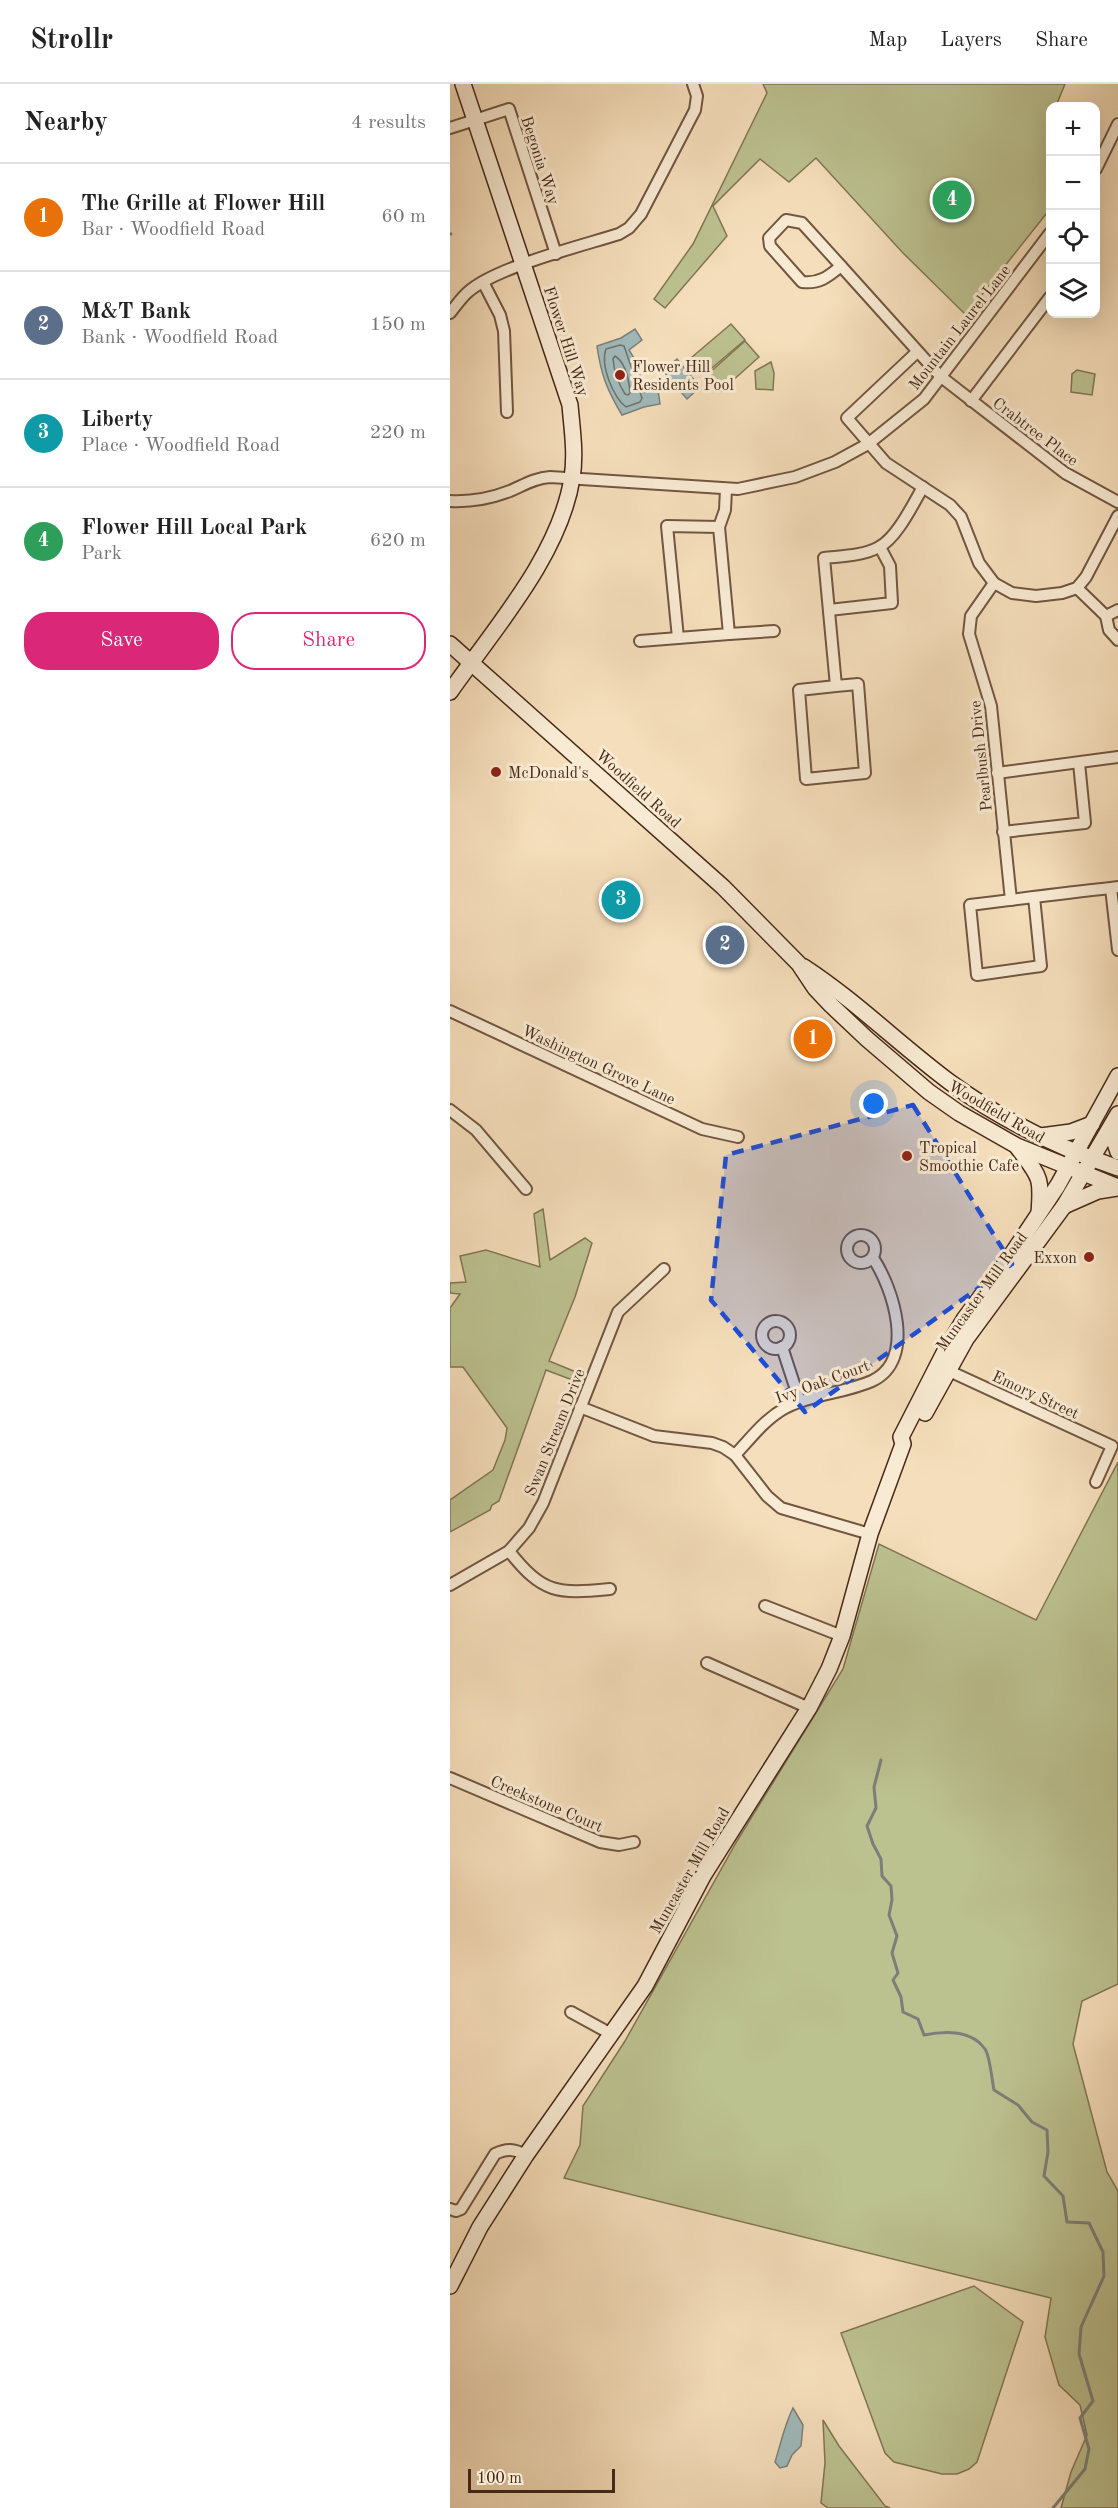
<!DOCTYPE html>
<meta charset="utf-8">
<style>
:root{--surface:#fff;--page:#f2f2f2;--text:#222;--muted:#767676;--line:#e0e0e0;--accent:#db2777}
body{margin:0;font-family:"Old Standard TT",serif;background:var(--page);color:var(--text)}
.controls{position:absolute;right:18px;top:18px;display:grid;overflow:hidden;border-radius:12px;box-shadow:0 6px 24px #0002}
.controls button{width:54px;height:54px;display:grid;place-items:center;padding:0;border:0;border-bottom:2px solid var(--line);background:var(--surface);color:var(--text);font:30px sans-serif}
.scale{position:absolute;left:18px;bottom:15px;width:147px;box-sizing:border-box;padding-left:6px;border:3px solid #472917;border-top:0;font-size:16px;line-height:21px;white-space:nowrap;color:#472917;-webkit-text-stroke:4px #f8ead3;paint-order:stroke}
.you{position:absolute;left:424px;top:1020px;width:21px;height:21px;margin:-15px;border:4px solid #fff;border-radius:50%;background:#1a73e8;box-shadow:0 0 0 9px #1a73e833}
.badge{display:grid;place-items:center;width:39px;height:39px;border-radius:50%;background:var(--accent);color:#fff;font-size:20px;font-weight:700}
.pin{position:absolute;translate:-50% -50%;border:3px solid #fff;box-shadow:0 2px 6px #0006}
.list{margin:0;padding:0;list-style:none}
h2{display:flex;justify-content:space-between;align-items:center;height:78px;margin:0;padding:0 24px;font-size:26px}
h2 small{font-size:20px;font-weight:400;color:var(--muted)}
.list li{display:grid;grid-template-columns:39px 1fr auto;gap:18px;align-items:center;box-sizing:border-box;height:108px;padding:0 24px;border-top:2px solid var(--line)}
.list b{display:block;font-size:22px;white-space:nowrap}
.list p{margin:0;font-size:20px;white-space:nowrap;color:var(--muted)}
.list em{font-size:20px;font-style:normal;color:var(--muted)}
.actions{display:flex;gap:12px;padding:18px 24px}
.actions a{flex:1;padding:14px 0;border:2px solid var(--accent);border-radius:24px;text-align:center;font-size:21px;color:var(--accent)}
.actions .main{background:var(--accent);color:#fff}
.icon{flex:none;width:33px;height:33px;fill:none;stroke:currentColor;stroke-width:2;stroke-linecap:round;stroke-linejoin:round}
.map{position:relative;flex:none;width:668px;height:2424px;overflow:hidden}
header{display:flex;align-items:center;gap:36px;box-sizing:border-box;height:84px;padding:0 30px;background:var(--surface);border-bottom:2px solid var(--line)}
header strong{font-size:28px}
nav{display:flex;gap:33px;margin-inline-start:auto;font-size:21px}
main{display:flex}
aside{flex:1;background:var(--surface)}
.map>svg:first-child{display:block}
.green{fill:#bcc190;stroke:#827554;stroke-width:1.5}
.water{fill:#a0b9ba;stroke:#7c7f79;stroke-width:1.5}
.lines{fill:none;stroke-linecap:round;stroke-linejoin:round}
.shore{stroke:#747168;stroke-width:1.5}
.stream{stroke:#7c7f79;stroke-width:3}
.street-casing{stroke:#725640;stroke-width:14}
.secondary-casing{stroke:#472917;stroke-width:18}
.street{stroke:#f8ead3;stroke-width:10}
.secondary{stroke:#f8ead3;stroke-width:15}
.marked{fill:#1d4ed8;fill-opacity:0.2;stroke:#1d4ed8;stroke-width:4.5;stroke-dasharray:12 8;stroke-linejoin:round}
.poi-dot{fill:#8f2418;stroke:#f8ead3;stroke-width:2}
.labels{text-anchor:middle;stroke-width:6;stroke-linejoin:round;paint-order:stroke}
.street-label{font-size:16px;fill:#472917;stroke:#f8ead3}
.poi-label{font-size:16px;fill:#472917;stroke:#f8ead3;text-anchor:start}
</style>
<header>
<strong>Strollr</strong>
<nav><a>Map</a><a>Layers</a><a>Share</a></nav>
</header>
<main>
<aside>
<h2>Nearby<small>4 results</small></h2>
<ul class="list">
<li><span class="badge" style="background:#e8710a">1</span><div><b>The Grille at Flower Hill</b><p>Bar · Woodfield Road</p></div><em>60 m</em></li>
<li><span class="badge" style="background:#5c6f8a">2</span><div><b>M&amp;T Bank</b><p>Bank · Woodfield Road</p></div><em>150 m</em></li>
<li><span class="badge" style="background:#0f9aa8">3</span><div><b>Liberty</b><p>Place · Woodfield Road</p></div><em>220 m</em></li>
<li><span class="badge" style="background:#2e9e5b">4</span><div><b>Flower Hill Local Park</b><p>Park</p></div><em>620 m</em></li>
</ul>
<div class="actions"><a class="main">Save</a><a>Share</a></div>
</aside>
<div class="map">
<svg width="668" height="2424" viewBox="0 0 668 2424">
<rect width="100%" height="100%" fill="#f5debb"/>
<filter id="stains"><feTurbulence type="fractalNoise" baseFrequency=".00333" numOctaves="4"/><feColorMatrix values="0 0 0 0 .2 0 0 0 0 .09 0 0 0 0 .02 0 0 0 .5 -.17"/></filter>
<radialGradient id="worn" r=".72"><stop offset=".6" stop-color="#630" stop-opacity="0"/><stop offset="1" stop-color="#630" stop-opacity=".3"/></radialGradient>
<g class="green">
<path d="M313,0H615L606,22H600L598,41L600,43V125L516,231L453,169L366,74L339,98L310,75L263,122L277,152L215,224L204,215L243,160L317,9Z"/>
<path d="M281,240L295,256L256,289L242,273Z"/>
<path d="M295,257L309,273L271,307L257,291Z"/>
<path d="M321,278L324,289L323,306L306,305L305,287Z"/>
<path d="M627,286L645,290L642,311L621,308L622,290Z"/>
<path d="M93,1125L100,1176L135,1154L142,1159L125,1213L99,1277L136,1292L133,1300L96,1286L49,1417L42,1421L40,1426L0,1448V1416L43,1386L55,1356L57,1344L13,1283H0V1224L10,1210L0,1209V1199L16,1198L10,1172L36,1166L90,1183L84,1130Z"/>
<path d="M668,1378V1900L632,1917L623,1960L657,2088L668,2107V2424H611L621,2388L637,2351L630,2321L609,2301L595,2253L601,2214L114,2094L130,2061L133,2022L175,1957L287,1757L393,1585L429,1460L586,1536Z"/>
<path d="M524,2202L573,2238L527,2378L519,2385L507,2390H492L444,2378L435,2369L391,2249Z"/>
<path d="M373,2336L389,2362L435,2422L440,2424H378L371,2419L375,2379Z"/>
</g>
<g class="water">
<path d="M185,245L192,256L179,266L187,279L194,308L208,306L210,320L194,323L172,331C157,306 151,291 147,262L171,254Z"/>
<path d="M227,275L250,303L237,315L213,287Z"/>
<path d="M343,2324L353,2341L351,2362L342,2371L337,2382L330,2384L325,2378C331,2359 334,2342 343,2324Z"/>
</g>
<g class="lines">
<g class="shore">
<path d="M170,261L174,262L192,314L190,318L176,323C163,313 150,281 156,265Z"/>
<path d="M165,272C176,279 179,296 180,309L178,311L175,310C168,299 164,288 163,275Z"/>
</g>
<g class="stream">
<path d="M0,150H1"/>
<path d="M431,1676L424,1703L426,1724L417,1742L423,1760L431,1775L432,1792L441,1802L442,1816L439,1831L447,1852L442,1869L448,1889L443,1896L451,1913L453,1928L468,1935L474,1951C494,1947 521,1945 535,1965C540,1972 542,1997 544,2006L568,2021L582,2038L597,2046L598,2068L594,2092L613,2112L617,2138L639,2139L653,2168L654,2192L631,2243L629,2270L643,2317L630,2334L639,2365L635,2385L603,2424"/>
</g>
<g class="street-casing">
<g id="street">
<path d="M0,44L59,25L106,170"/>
<path d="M646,85L668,40"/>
<path d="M336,136L352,139L391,182C378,193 369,200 352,198L320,162L319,154Z"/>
<path d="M391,182L490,292L615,389L668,418"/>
<path d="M33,198L50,231L54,247L57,328"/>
<path d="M0,229C6,222 11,214 18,208C46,183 131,162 169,150L179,144L191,130L245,26L247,12L243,0"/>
<path d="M467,268L397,334L436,379L500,421L511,433L529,479L544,499L562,509L586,512L612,509L627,504L636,493L668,432"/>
<path d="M521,317L600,213"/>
<path d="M0,417C20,418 42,414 60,407C74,401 85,394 100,393L288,405L345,393L385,378L418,360L474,315L600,149"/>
<path d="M544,499L521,532L519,550L541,622L561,816"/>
<path d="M627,504L656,532L659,546L668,556"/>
<path d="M379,526L442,519L440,482L430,463"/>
<path d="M656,532L668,526"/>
<path d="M279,550L324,547"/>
<path d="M228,554L217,442L269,443"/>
<path d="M190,557L279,550L269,443L275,426L276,405"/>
<path d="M386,602L349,606L356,695L415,689L408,600L386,602L374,474C391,472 413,472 429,463C447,454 463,420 473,403"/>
<path d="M547,689L668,673"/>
<path d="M553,748L635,739L629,679"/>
<path d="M661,804L668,866"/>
<path d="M584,813L591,882L527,891L520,821C567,815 614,809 661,804L668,803"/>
<path d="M0,927L252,1045L288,1053"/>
<path d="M0,1026L26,1046L76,1105"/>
<circle cx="411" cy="1165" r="14"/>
<circle cx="326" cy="1251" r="14"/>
<path d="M332,1263L350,1318"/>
<path d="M497,1286L662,1362L646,1398"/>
<path d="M130,1323L204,1352L262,1359L273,1363L285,1371L317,1412L331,1424L420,1450"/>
<path d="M285,1371C301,1354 314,1336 335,1324C362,1310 395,1309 422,1297C467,1276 443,1204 423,1174"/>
<path d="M59,1467C93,1510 107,1510 160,1505"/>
<path d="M0,1501L59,1467L79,1444L93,1419L168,1228L214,1185"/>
<path d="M315,1522L392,1552"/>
<path d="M257,1579L359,1624"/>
<path d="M0,1694L150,1758L169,1761L184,1758"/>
<path d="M121,1928L161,1950"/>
<path d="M0,2125L6,2127L11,2125L45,2070C57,2064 64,2065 76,2071"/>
</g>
</g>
<g class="secondary-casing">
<g id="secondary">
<path d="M0,560L273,803L349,880L365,904L381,921L417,955L479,1008L509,1029L567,1062L668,1103"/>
<path d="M0,608C44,545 110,471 122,394C126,370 122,345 120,321L13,0"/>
<path d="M354,883C406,917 451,962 501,999C552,1036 609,1064 668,1084"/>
<path d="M665,1039V1059L668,1068"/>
<path d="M591,1052L621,1048L642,1040"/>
<path d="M568,1064C590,1093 592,1093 589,1129"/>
<path d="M614,1122L648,1107L668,1104"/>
<path d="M475,1329L516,1255L614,1122L668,1030"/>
<path d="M0,2202L30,2143L76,2071L195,1902L253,1792L359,1624L379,1585L392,1552L420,1450L453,1360L451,1353L495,1267L515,1234L558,1176L608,1101L668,992"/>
</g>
</g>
<use href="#street" class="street"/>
<use href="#secondary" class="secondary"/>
</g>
<path class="marked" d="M463,1021L562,1180L355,1328L261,1216L276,1071Z"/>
<g class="poi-dot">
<circle cx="170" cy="291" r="6"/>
<circle cx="46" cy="688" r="6"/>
<circle cx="457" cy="1072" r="6"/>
<circle cx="639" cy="1173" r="6"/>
</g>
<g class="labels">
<g class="street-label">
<text transform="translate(91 76) rotate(72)" y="6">Begonia Way</text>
<text transform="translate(509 243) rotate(-52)" y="6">Mountain Laurel Lane</text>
<text transform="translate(117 257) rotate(72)" y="6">Flower Hill Way</text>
<text transform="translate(586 347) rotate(37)" y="6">Crabtree Place</text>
<text transform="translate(530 672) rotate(-96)" y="6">Pearlbush Drive</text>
<text transform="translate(189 704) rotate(42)" y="6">Woodfield Road</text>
<text transform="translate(149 980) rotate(25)" y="6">Washington Grove Lane</text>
<text transform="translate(547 1027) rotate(30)" y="6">Woodfield Road</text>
<text transform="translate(531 1207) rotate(-54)" y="6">Muncaster Mill Road</text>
<text transform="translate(372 1297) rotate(-20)" y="6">Ivy Oak Court</text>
<text transform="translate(586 1310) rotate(25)" y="6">Emory Street</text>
<text transform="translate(104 1348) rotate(-68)" y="6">Swan Stream Drive</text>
<text transform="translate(97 1719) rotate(23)" y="6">Creekstone Court</text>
<text transform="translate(239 1786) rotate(-60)" y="6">Muncaster Mill Road</text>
</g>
<g class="poi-label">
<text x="182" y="288">Flower Hill<tspan x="182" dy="18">Residents Pool</tspan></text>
<text x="58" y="694">McDonald's</text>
<text x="469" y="1069">Tropical<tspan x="469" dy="18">Smoothie Cafe</tspan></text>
<text x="627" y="1179" text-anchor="end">Exxon</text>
</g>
</g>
<rect width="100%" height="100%" filter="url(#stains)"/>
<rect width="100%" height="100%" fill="url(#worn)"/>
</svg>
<div class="controls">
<button>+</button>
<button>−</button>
<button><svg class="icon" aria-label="locate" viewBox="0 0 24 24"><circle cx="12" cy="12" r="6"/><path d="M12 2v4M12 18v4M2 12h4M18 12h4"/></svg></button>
<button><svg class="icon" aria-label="layers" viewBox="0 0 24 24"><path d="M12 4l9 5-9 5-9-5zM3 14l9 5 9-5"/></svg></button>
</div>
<div class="scale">100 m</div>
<div class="you"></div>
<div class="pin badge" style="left:363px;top:955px;background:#e8710a">1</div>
<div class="pin badge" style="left:275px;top:861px;background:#5c6f8a">2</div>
<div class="pin badge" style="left:171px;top:816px;background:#0f9aa8">3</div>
<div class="pin badge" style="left:502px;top:116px;background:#2e9e5b">4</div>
</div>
</main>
